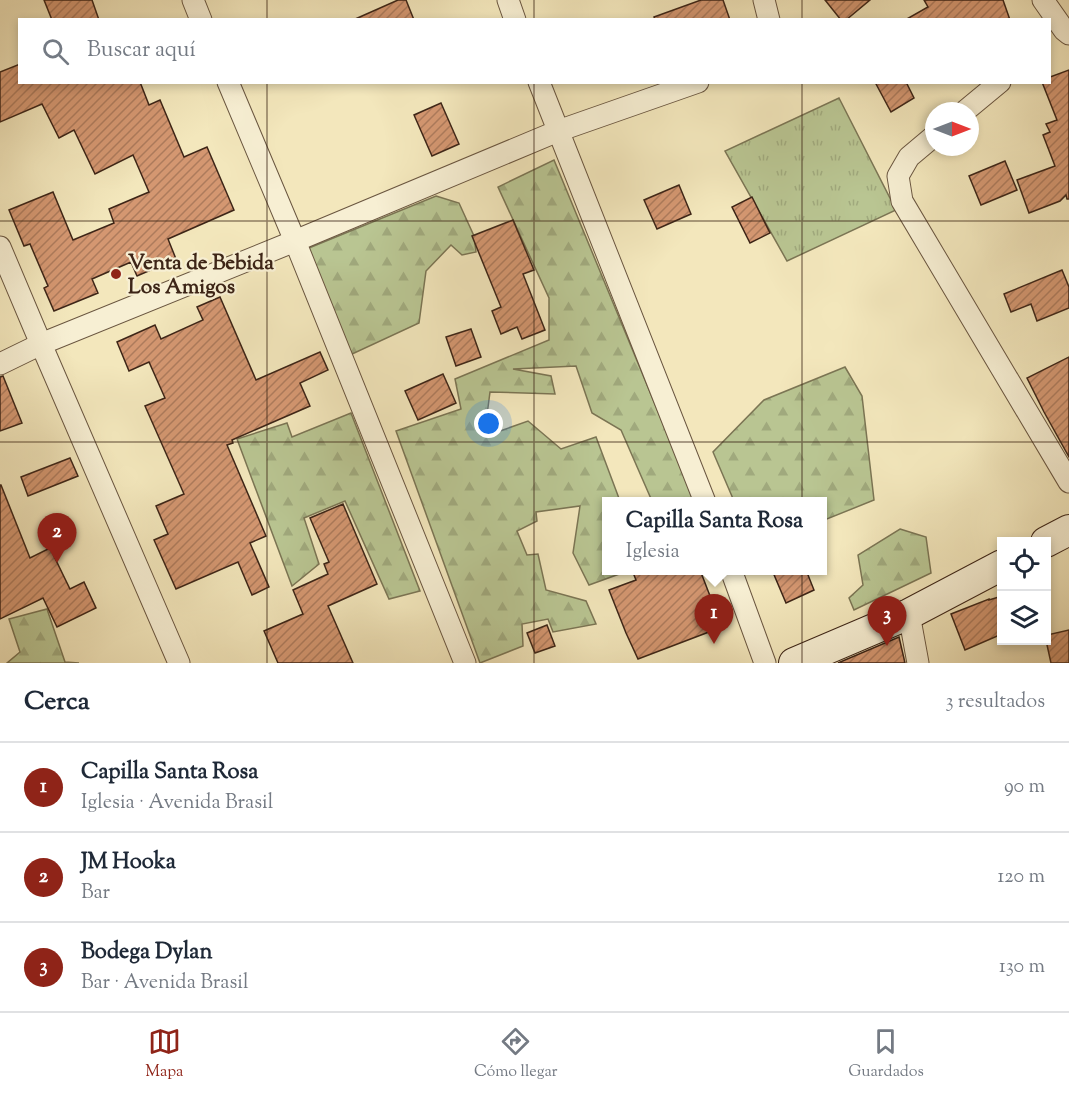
<!DOCTYPE html>
<html lang="es">
<meta charset="utf-8">
<style>
:root{--surface:#fff;--page:#f6f6f7;--text:#1f2937;--muted:#747a83;--line:#e0e1e3;--accent:#8f2418}
body{margin:0;font-family:"Sorts Mill Goudy",serif;background:var(--page);color:var(--text)}
.controls{position:absolute;right:18px;bottom:18px;display:grid;overflow:hidden;border-radius:0px;box-shadow:0 3px 9px #0003}
.controls button{width:54px;height:54px;display:grid;place-items:center;padding:0;border:0;border-bottom:2px solid var(--line);background:var(--surface);color:var(--text);font:30px sans-serif}
.compass{position:absolute;left:925px;top:102px;width:54px;height:54px;border-radius:50%;background:var(--surface);box-shadow:0 3px 9px #0003;rotate:90deg}
.you{position:absolute;left:489px;top:424px;width:21px;height:21px;margin:-15px;border:4px solid #fff;border-radius:50%;background:#1a73e8;box-shadow:0 0 0 9px #1a73e833}
.badge{display:grid;place-items:center;width:39px;height:39px;border-radius:50%;background:var(--accent);color:#fff;font-size:20px;font-weight:700}
.pin{position:absolute;translate:-50% -50px;filter:drop-shadow(0 2px 3px #0008)}
.pin::after{content:'';position:absolute;top:32px;width:21px;height:18px;background:inherit;clip-path:polygon(0 0,100% 0,50% 100%)}
.popup{position:absolute;left:602px;top:497px;width:225px;height:78px;box-sizing:border-box;display:grid;place-content:center;border-radius:0px;background:var(--surface);filter:drop-shadow(0 2px 4px #0005);font-size:20px;white-space:nowrap;color:var(--muted)}
.popup b{font-size:22px;color:var(--text)}
.popup::after{content:'';position:absolute;left:50%;top:100%;margin-left:-12px;border:12px solid transparent;border-top-color:var(--surface)}
.list{margin:0;padding:0;list-style:none}
h2{display:flex;justify-content:space-between;align-items:center;height:78px;margin:0;padding:0 24px;font-size:26px}
h2 small{font-size:20px;font-weight:400;color:var(--muted)}
.list li{display:grid;grid-template-columns:39px 1fr auto;gap:18px;align-items:center;box-sizing:border-box;height:90px;padding:0 24px;border-top:2px solid var(--line)}
.list b{display:block;font-size:22px;white-space:nowrap}
.list p{margin:0;font-size:20px;white-space:nowrap;color:var(--muted)}
.list em{font-size:20px;font-style:normal;color:var(--muted)}
.icon{flex:none;width:33px;height:33px;fill:none;stroke:currentColor;stroke-width:2;stroke-linecap:round;stroke-linejoin:round}
.map{position:relative;flex:none;width:1069px;height:663px;overflow:hidden}
.search{position:absolute;background:var(--surface);box-shadow:0 3px 9px #0003;left:18px;right:18px;top:18px;height:66px;display:flex;align-items:center;gap:15px;box-sizing:border-box;padding:0 21px;border-radius:0px;color:var(--muted);font-size:22px}
.sheet{height:348px;background:var(--surface)}
nav{display:flex;justify-content:space-around;align-items:center;box-sizing:border-box;height:84px;border-top:2px solid var(--line);background:var(--surface);font-size:16px;color:var(--muted)}
nav a{display:grid;justify-items:center;gap:3px}
nav .on{color:var(--accent)}
.map>svg:first-child{display:block}
.forest{fill:url(#forest-firs);stroke:#7b7554;stroke-width:1.5}
.park{fill:url(#park-tufts);stroke:#7b7554;stroke-width:1.5}
.building{fill:url(#building-hatch);stroke:#3d2517;stroke-width:1.5}
.lines{fill:none;stroke-linecap:round;stroke-linejoin:round}
.street-casing{stroke:#6a5640;stroke-width:23}
.secondary-casing{stroke:#3d2517;stroke-width:32}
.street{stroke:#f7efd3;stroke-width:21}
.secondary{stroke:#f7efd3;stroke-width:30}
.grid{fill:none;stroke:#3d2517;stroke-width:1.5;stroke-opacity:0.55}
.poi-dot{fill:#8f2418;stroke:#f7efd3;stroke-width:2}
.labels{text-anchor:middle;stroke-width:4.5;stroke-linejoin:round;paint-order:stroke}
.poi-label{font-size:21px;font-weight:bold;fill:#3d2517;stroke:#f7efd3;text-anchor:start}
</style>
<div class="map">
<svg width="1069" height="663" viewBox="0 0 1069 663">
<defs>
<pattern id="forest-firs" width="22" height="20" patternUnits="userSpaceOnUse" patternTransform="scale(1.5)"><rect width="22" height="20" fill="#b9c592"/><path d="M5 1l3.5 6h-7zM16 11l3.5 6h-7z" fill="#a0a97d"/></pattern>
<pattern id="park-tufts" width="24" height="20" patternUnits="userSpaceOnUse" patternTransform="scale(1.5)"><rect width="24" height="20" fill="#b9c592"/><path d="M3 7l-1-3M5 7V3M7 7l1-3M15 17l-1-3M17 17v-4M19 17l1-3" fill="none" stroke="#a0a97d"/></pattern>
<pattern id="building-hatch" width="6" height="6" patternUnits="userSpaceOnUse" patternTransform="scale(1.5)"><rect width="6" height="6" fill="#d49771"/><path d="M-1 1l2-2M0 6l6-6M5 7l2-2" fill="none" stroke="#ad7b5c"/></pattern>
</defs>
<rect width="100%" height="100%" fill="#f3e7bc"/>
<filter id="stains"><feTurbulence type="fractalNoise" baseFrequency=".00333" numOctaves="4"/><feColorMatrix values="0 0 0 0 .2 0 0 0 0 .09 0 0 0 0 .02 0 0 0 .5 -.17"/></filter>
<radialGradient id="worn" r=".72"><stop offset=".6" stop-color="#630" stop-opacity="0"/><stop offset="1" stop-color="#630" stop-opacity=".3"/></radialGradient>
<g class="forest">
<path d="M554,160L695,501H652L621,430L592,413L576,366L513,369L551,376L555,394L490,392L487,415L500,431L528,421L561,449L596,437L620,501L606,502V570L621,571L622,573L589,585L573,553L580,506L536,512L537,521L517,531L527,555L538,554L546,590L586,601L596,624L553,632L548,619L522,624L523,646L480,663L396,431L461,409L455,379L549,340V298L498,187Z"/>
<path d="M436,196L459,203L474,236L476,252L462,255L451,245L426,271L419,323L350,355L304,250Z"/>
<path d="M845,367L862,396L874,500L822,521V502L734,501L713,452L764,400Z"/>
<path d="M351,413L420,591L389,599L345,501L304,518L319,564L292,586L237,439L287,423L292,437Z"/>
<path d="M900,529L926,537L931,573L854,610L849,598L863,585L858,555Z"/>
<path d="M47,609L65,662L79,663H7L20,652L9,619Z"/>
</g>
<path class="park" d="M839,98L896,210L787,261L725,151Z"/>
<g class="building">
<path d="M44,0H92L99,20H52Z"/>
<path d="M398,0H406L414,20H353Z"/>
<path d="M701,0H723L730,20H655L654,17Z"/>
<path d="M825,0H870L846,20H841Z"/>
<path d="M924,0H1003L1010,20H905L928,7Z"/>
<path d="M20,64V82H140L149,105L160,100L184,157L207,147L234,210L168,239L176,259L137,276L131,262L92,279L98,293L54,311L44,288L48,286L30,244L24,246L9,210L53,192L73,240L114,223L109,209L149,192L133,155L95,174L74,130L59,138L42,104L0,122V72Z"/>
<path d="M1069,70V199H1067L1066,195L1060,201L1029,213L1017,180L1055,166L1043,135L1050,132L1046,124L1057,120L1042,82H1050V77Z"/>
<path d="M875,82H906L914,98L891,112Z"/>
<path d="M441,103L459,144L432,156L414,115Z"/>
<path d="M1005,161L1017,190L981,205L969,176Z"/>
<path d="M679,185L691,214L657,229L644,200Z"/>
<path d="M752,197L770,233L750,243L732,207Z"/>
<path d="M513,220L534,270L523,274L545,330L522,339L517,327L501,334L492,311L501,307L472,236Z"/>
<path d="M1062,270L1069,287V308L1037,321L1031,304L1011,312L1004,294Z"/>
<path d="M220,297L256,380L320,352L328,370L300,383L310,406L232,440L233,443L227,445L266,536L250,543L269,587L252,595L238,562L176,589L154,540L168,534L156,506L184,494L145,406L165,398L149,362L129,371L117,342L155,325L161,339L203,320L197,307Z"/>
<path d="M471,329L481,357L456,366L446,337Z"/>
<path d="M1069,357V457L1044,412L1027,378Z"/>
<path d="M443,374L456,403L418,420L405,391Z"/>
<path d="M3,376L22,423L0,431V377Z"/>
<path d="M70,458L78,476L28,496L21,477Z"/>
<path d="M0,485H1L30,558L50,548L70,589L84,582L96,608L57,627L43,598L0,619Z"/>
<path d="M343,504L377,584L328,606L353,663H278L264,631L303,614L293,590L328,574L324,564L329,562L310,518Z"/>
<path d="M632,570H700L722,627L638,659L626,633L609,590L636,580Z"/>
<path d="M772,570H806L814,590L786,603Z"/>
<path d="M1002,596V634L965,650L951,614L989,599V600Z"/>
<path d="M547,625L555,646L535,653L527,633Z"/>
<path d="M1069,630V663H1051L1047,645V635Z"/>
<path d="M899,637L905,663H838Z"/>
</g>
<g class="lines">
<g class="street-casing">
<g id="street">
<path d="M193,0L201,20"/>
<path d="M508,0L515,20"/>
<path d="M764,0L769,20"/>
<path d="M1043,0L1064,30L1069,34"/>
<path d="M228,82L295,241L465,663"/>
<path d="M539,82L705,502"/>
<path d="M965,111L1000,82"/>
<path d="M934,136L909,157L898,176L902,201L1069,482"/>
<path d="M0,247L41,344L179,663"/>
<path d="M0,364L41,344L295,241L558,131L698,82"/>
<path d="M731,570L765,663"/>
<path d="M909,614L918,663"/>
</g>
</g>
<g class="secondary-casing">
<g id="secondary">
<path d="M1046,542L1069,530"/>
<path d="M794,663L909,614L1002,565"/>
</g>
</g>
<use href="#street" class="street"/>
<use href="#secondary" class="secondary"/>
</g>
<path class="grid" d="M267,0V20M534,0V20M802,0V20M267,82V663M534,82V663M802,82V663M0,221H1069M0,442H1069"/>
<circle class="poi-dot" cx="116" cy="274" r="6"/>
<g class="labels">
<g class="poi-label">
<text x="128" y="269">Venta de Bebida<tspan x="128" dy="24">Los Amigos</tspan></text>
</g>
</g>
<rect width="100%" height="100%" filter="url(#stains)"/>
<rect width="100%" height="100%" fill="url(#worn)"/>
</svg>
<div class="controls">
<button><svg class="icon" aria-label="locate" viewBox="0 0 24 24"><circle cx="12" cy="12" r="6"/><path d="M12 2v4M12 18v4M2 12h4M18 12h4"/></svg></button>
<button><svg class="icon" aria-label="layers" viewBox="0 0 24 24"><path d="M12 4l9 5-9 5-9-5zM3 14l9 5 9-5"/></svg></button>
</div>
<svg class="compass" viewBox="-18 -18 36 36"><path d="M0-13l5 13h-10z" fill="#e53935"/><path d="M0 13l5-13h-10z" fill="#747a83"/></svg>
<div class="you"></div>
<div class="pin badge" style="left:714px;top:644px">1</div>
<div class="popup"><b>Capilla Santa Rosa</b>Iglesia</div>
<div class="pin badge" style="left:57px;top:563px">2</div>
<div class="pin badge" style="left:887px;top:646px">3</div>
<div class="search"><svg class="icon" aria-label="search" viewBox="0 0 24 24"><circle cx="10" cy="10" r="6"/><path d="M15 15l6 6"/></svg>Buscar aquí</div>
</div>
<section class="sheet">
<h2>Cerca<small>3 resultados</small></h2>
<ul class="list">
<li><span class="badge">1</span><div><b>Capilla Santa Rosa</b><p>Iglesia · Avenida Brasil</p></div><em>90 m</em></li>
<li><span class="badge">2</span><div><b>JM Hooka</b><p>Bar</p></div><em>120 m</em></li>
<li><span class="badge">3</span><div><b>Bodega Dylan</b><p>Bar · Avenida Brasil</p></div><em>130 m</em></li>
</ul>
</section>
<nav>
<a class="on"><svg class="icon" aria-label="map" viewBox="0 0 24 24"><path d="M3 6l6-2 6 2 6-2v14l-6 2-6-2-6 2zM9 4v14M15 6v14"/></svg>Mapa</a>
<a><svg class="icon" aria-label="directions" viewBox="0 0 24 24"><path d="M12 3l9 9-9 9-9-9zM9 14v-3h6M13 9l2 2-2 2"/></svg>Cómo llegar</a>
<a><svg class="icon" aria-label="saved" viewBox="0 0 24 24"><path d="M7 4h10v16l-5-4-5 4z"/></svg>Guardados</a>
</nav>
